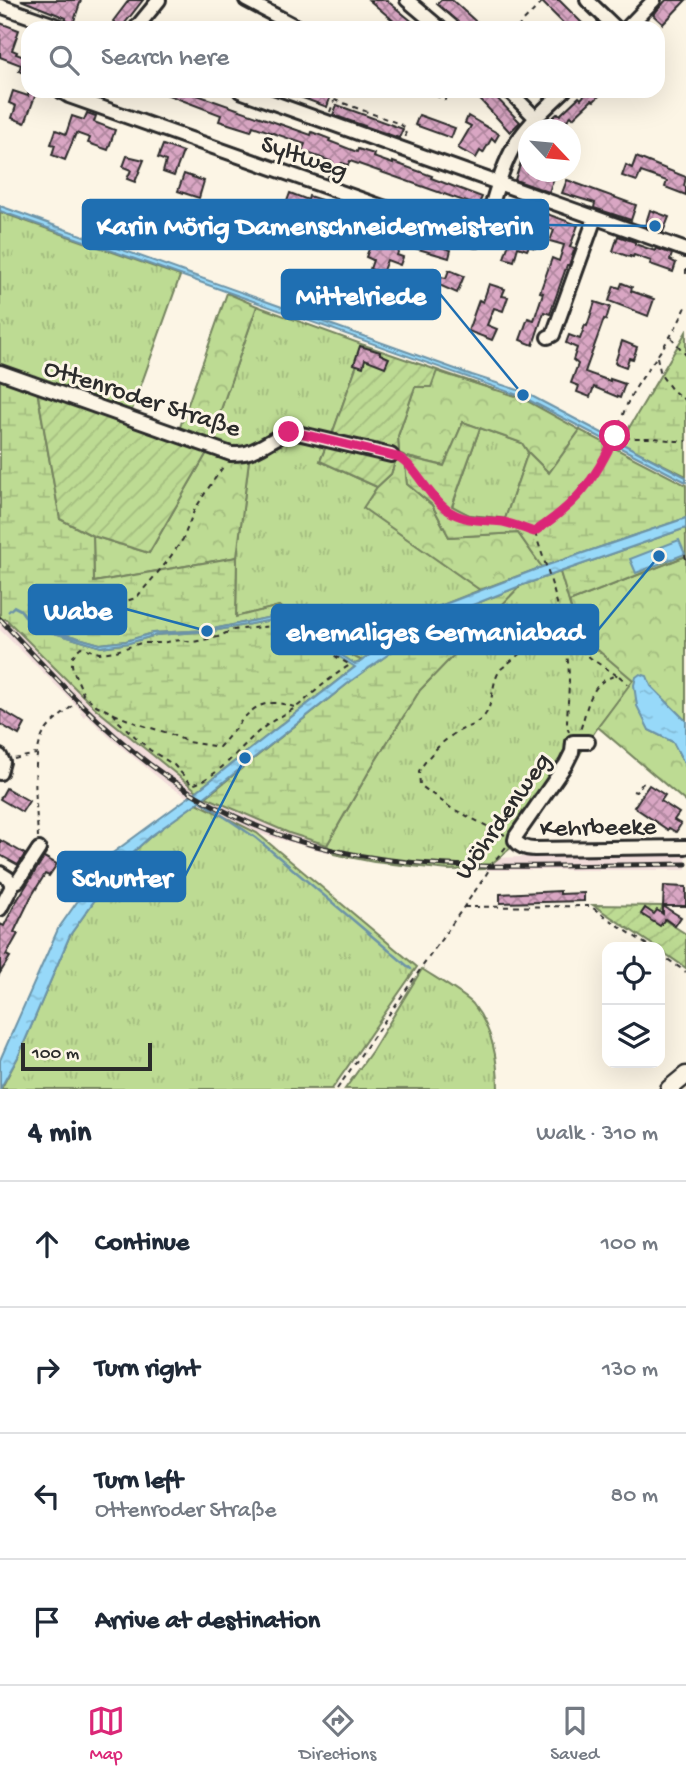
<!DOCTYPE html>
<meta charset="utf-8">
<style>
:root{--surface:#fff;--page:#f6f6f7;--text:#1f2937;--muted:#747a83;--line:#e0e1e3;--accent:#db2777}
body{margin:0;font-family:"Gochi Hand",sans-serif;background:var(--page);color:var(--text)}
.controls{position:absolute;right:21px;bottom:21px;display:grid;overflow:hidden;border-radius:14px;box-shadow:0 7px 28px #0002}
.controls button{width:63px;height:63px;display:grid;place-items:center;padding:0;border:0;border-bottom:2px solid var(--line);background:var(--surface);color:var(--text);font:35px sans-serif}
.compass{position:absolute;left:518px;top:119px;width:63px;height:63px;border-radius:50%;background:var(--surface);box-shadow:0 7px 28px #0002;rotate:116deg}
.scale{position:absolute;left:21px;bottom:18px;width:131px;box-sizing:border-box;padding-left:7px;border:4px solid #2b2b2b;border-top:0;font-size:19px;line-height:24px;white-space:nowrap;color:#2b2b2b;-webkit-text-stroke:5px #fcf5e5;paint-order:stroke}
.stop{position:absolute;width:21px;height:21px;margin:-16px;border:5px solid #db2777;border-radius:50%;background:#fff}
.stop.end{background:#db2777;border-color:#fff;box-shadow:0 2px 7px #0008}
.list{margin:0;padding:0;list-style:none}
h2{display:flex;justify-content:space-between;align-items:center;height:91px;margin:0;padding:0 28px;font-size:30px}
h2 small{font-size:23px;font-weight:400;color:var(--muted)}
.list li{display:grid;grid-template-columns:46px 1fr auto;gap:21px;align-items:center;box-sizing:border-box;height:126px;padding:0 28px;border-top:2px solid var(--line)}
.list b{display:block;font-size:26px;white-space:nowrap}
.list p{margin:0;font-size:23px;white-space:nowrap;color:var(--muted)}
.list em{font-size:23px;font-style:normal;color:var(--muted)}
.icon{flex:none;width:38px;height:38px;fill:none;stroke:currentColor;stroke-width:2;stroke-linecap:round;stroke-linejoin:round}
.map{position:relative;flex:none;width:686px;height:1089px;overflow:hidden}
.search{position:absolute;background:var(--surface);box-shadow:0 7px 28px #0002;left:21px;right:21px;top:21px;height:77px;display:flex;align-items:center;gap:18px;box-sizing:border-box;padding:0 24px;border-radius:21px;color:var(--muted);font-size:26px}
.sheet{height:595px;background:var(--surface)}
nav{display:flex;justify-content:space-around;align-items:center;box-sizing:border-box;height:98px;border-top:2px solid var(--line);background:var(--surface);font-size:19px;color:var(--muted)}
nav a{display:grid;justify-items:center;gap:4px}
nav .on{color:var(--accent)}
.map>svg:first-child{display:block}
.built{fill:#f2dddb}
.grass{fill:url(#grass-tufts);stroke:#74835f;stroke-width:2}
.forest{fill:url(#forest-crowns);stroke:#74835f;stroke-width:2}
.wetland{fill:url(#wetland-marsh);stroke:#74835f;stroke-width:2}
.garden{fill:url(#garden-furrows);stroke:#74835f;stroke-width:2}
.water{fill:url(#water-ripples);stroke:#6c93a7;stroke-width:2}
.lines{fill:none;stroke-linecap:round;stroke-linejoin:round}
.stream{stroke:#6c93a7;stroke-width:2.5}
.building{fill:url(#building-cross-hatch);stroke:#2b2b2b;stroke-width:2}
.minor-casing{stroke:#2b2b2b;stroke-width:18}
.major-casing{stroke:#2b2b2b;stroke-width:21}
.path{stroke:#2b2b2b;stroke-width:2;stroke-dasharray:5 5;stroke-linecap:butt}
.minor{stroke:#fcf5e5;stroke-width:12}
.major{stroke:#fcf5e5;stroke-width:16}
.rail-casing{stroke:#2b2b2b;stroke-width:5}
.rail{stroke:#fcf5e5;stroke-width:2.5;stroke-dasharray:8;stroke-linecap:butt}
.route{stroke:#db2777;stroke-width:9}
.labels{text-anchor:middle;stroke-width:6;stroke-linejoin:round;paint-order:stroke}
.street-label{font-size:26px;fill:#2b2b2b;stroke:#fcf5e5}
.leader{fill:none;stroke:#1f6fb2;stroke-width:2.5}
.callout-dot{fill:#1f6fb2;stroke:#fcf5e5;stroke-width:2.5}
.callout{fill:#1f6fb2;stroke:#1f6fb2;stroke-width:2.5}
.callout-label{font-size:28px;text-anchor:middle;font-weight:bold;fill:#fff}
</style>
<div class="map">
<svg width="686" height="1089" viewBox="0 0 686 1089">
<defs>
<pattern id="grass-tufts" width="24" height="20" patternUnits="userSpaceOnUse" patternTransform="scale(1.75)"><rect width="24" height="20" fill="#bddb93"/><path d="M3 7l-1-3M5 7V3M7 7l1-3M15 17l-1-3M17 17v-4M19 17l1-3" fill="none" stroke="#a3bc7f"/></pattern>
<pattern id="forest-crowns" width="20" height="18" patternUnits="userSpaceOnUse" patternTransform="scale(1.75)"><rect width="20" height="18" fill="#bddb93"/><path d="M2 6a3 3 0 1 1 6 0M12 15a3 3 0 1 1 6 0" fill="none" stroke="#a3bc7f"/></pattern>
<pattern id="wetland-marsh" width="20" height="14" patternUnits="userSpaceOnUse" patternTransform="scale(1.75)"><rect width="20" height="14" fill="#bddb93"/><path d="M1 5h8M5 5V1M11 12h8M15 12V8" fill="none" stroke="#a3bc7f"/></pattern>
<pattern id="garden-furrows" width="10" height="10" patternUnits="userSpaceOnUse" patternTransform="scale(1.75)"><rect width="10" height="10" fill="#bddb93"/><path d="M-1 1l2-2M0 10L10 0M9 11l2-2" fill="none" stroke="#a3bc7f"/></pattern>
<pattern id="water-ripples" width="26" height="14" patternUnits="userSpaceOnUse" patternTransform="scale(1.75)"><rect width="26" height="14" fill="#97d9f9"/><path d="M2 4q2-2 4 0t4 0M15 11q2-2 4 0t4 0" fill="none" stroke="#82bad6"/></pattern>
<pattern id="building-cross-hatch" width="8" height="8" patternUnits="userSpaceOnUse" patternTransform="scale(1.75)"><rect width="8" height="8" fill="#d9a6c3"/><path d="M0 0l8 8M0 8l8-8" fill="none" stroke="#b0879f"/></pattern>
</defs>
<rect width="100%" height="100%" fill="#fcf5e5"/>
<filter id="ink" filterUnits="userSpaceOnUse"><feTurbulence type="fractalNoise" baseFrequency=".0143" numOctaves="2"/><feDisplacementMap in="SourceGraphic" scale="14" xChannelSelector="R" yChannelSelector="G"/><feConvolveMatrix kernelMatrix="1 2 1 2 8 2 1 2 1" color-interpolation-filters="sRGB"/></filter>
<g filter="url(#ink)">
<path class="built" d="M0,604L96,709L197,791L206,797L289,833L327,845L457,860L541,856L686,855V870H449L374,862L334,854L257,833L197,803L166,784L109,737L86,715L84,717L80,713L82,711L0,630Z"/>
<g class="grass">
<path d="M0,212L180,276L131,413L0,367Z"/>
<path d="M257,306L364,345L331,437L289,427L275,431L246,448L233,449L210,441Z"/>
<path d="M480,428L522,443L528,452L505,519L469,515L452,507Z"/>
<path d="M290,437L327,444L320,461L377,487L364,508L480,590L440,606L408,625L362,661L306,631L279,606L236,617L237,557L249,460Z"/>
<path d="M560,572L579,634L634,680L598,727L523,838L485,869L449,870L374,862L334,854L327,845L371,768L420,690L520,586Z"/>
<path d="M197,803L257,833L417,967L332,1089H1L18,1057L70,935L121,863L151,836Z"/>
<path d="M422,969C434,977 465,995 473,1004C492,1028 498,1059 498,1089H345L372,1051Z"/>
</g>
<g class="forest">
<path d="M227,293L257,306L210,441L179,430Z"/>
<path d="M436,371L522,398L580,430L549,473L528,452L522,443L463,422L445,466L407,457L399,453L398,436L415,387Z"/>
<path d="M208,451L230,459L249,460L237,557L94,582L93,536L149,553Z"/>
<path d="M396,459L405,462L407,484L432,505L449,537L518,533L542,567L480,590L363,508L377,487L391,474Z"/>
<path d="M686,556V721L651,686L649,730L673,742L686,767V802L598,727L633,680L579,634L569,602Z"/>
</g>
<g class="wetland">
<path d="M686,332V476L620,443Z"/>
<path d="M0,377L37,390L60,519L93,536L94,582L237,557L236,617L279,606L306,631L362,661L355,664L291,623L276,616L208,630L153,633L126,641L100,644L43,628L27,618L22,611L26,618L41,629L101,647L129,643L156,635L213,631L277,619L298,630L356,666L197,791L96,709L6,619L0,620Z"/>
<path d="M463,422L480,428L452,506L469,515L505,519L528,452L549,473L580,430L686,485V518L542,567L518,533L449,537L432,505L407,484L405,462L407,457L444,466Z"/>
<path d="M686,528V556L569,602L560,572Z"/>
<path d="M520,586L420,690L371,768L327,845L289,833L206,797L351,681L418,633L450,614Z"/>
</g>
<g class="garden">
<path d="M364,345L495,390L437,371L431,387H415L398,436L399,453L331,437Z"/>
<path d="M37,390L208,451L149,553L93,536L60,519Z"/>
<path d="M327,444L396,459L391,474L377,487L320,461Z"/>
<path d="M593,905L663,906L658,916L686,934V968L660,950V947H656Z"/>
</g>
<g class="water">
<path d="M0,206L472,375L524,392L680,474L686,477V482L523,397L0,211Z"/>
<path d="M686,518V528L520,586L450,614L418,633L351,681L197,803L151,836L121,863L70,935L18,1057L0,1089V1060L58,929L110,855L197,791L355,667L298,630L277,619L213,631L156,635L129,643L101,647L41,629L26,618L20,610L14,607L8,612L14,606L20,609L27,618L43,628L100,644L126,641L153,633L208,630L276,616L291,623L355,664L359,663L408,625L440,606L542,567Z"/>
<path d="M679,540L685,554L636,573L630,559Z"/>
<path d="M640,674L647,676L651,686L686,721V767L673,742L649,730L637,706L634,685L636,677Z"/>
</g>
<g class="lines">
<path class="stream" d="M198,799L256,838L411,969"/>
</g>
<g class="building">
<path d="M21,0H81L73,24L66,20V18Z"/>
<path d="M129,0H143L121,28L113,21Z"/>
<path d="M369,0H386L420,28H402Z"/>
<path d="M441,0H452L483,28H465L437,4Z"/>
<path d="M540,0H559L587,28H568Z"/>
<path d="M666,0H686L663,24L653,15Z"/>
<path d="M0,23L19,30L12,50L17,52L16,54L24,57L28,50V74L19,71L21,65L0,57Z"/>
<path d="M13,91L28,96L29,91H37L25,123L12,118L16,106L9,103Z"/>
<path d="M158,91H186L311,135L312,132L330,139L329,141L357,152L358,149L374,154L373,157L393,164V162L432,176L431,178L439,181L482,197L478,206L350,161L348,165L342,163L336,179L328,177L333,162L302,151L305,144L253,126L251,131L219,121L221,115Z"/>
<path d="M284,91H320L331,95L327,107Z"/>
<path d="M472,91H490L520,122L510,132Z"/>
<path d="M588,91H604L594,101L592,100L573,118L571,116L557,130H548L544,125L558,113L560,115L579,97L581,99Z"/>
<path d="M337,105L403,129L399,138L333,115Z"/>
<path d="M87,113L96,116L94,122L115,130L108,150L88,143L90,138L76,133L65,160L52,155L55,145L51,144L56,130L66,134L72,116L84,120Z"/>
<path d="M419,115L455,128L451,138L415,125Z"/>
<path d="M468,116L499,134L495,141L492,138L483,153L480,151L476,158L458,148L471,126L465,123Z"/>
<path d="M527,144H528V172H556L549,192L515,180Z"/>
<path d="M163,145L183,152L174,176L163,172L166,161L158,158Z"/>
<path d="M127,156L144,160L135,182L127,179L131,170L123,167Z"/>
<path d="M636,157L686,177L684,186L686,187V195L665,187L667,181L641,172L637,181L622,176L626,165L632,168Z"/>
<path d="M184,174L204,181L199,198L178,191Z"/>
<path d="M567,180L636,205L631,220L594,208L595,203L562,193Z"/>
<path d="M290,193L308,200L309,196L321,200L317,215L297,208L296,211L285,207Z"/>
<path d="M522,205L578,225L570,247L575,248L569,265H567L550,314L544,312L533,345L520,340L528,318L534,320L543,293L540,292L552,258L559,261L564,245L550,241L554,230L537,224L532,237L538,239L535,248L529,246L527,250L518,247L514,261L504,258Z"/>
<path d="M650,210L669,217L663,232L645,226Z"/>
<path d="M420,236L432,240L431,244L451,250L449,258L415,248Z"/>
<path d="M618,236L635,242V244L655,251L656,248L672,254L670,260L676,263L673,272L650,264L651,261L634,255L633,257L630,256V257L613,251Z"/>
<path d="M393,237L402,240L397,255L403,257L400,265L387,260L382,273L370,269L373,260L366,257L371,244L389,249Z"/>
<path d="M449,270L464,276L457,293L439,285L441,277L446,278Z"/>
<path d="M622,283L632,287L631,291L654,299L648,316L609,301L614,286L620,288Z"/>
<path d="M489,284L505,289L502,296L508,297L503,311L494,308L487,325L497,329L492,340L468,331L479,300L483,302Z"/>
<path d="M595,302L610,307L606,320L604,319L585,372L610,381V379L625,384L620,398L594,387L590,397L577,392L579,386L571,383L578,364L573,360L577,348L566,343L569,335L580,339L585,325L587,326Z"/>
<path d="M622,341L637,347L633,359L629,358L626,367L615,363Z"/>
<path d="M360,346L380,352V354L389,358L385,367L365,359L363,367L354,364Z"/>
<path d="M0,709L25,724L19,735L0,724Z"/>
<path d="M649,785L665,795L661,801L679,813L674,820L681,824L676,832L669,828L668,830L634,807Z"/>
<path d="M6,788L29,801L22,812L0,799Z"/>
<path d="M0,840L25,854L18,865L0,855Z"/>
<path d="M44,857L57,864L49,876L45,874L31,897L14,932L18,934L6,955L10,957L0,973V924L4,926L16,902Z"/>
<path d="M664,886L686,887V906H663Z"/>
<path d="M560,891V894L584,893V901L500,903V894Z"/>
<path d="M663,906L681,917L675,926L665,919L660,926L641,914L645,908L654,914L657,910L663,914Z"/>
</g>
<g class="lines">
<g class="minor-casing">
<g id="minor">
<path d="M246,0L299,28"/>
<path d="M407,0L440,28"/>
<path d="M587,0L616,28"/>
<path d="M0,6L63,28"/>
<path d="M136,28L159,0"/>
<path d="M627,28L654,0"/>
<path d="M61,91L69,96L476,240L482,236C493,205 499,171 516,143C529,123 547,107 564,91"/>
<path d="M240,91L686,250"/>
<path d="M509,91L536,118"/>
<path d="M548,337L553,335L595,218"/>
<path d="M0,372L231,454C237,454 244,454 249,452C265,447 277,434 293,432L391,455"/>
<path d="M588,742H573L572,752L566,764L516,836L515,840C520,847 526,849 534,849L686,847"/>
<path d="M0,756L3,762L0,773"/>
<path d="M0,873L8,878L11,883"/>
<path d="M11,883L18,881L39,849"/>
<path d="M0,909L11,888V883"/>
</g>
</g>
<g class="major-casing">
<path id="major" d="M669,1089L686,1075"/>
</g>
<g class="path">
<path d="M517,28L544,0"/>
<path d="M331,91L333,92L335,100L400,124L405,128L406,138"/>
<path d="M426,91L445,100L452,91"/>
<path d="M330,112L334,101"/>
<path d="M686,269V276"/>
<path d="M671,337L686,355"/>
<path d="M657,357L661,375L672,390L686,401"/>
<path d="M616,433L625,438H654L676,441H686"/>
<path d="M402,458C418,469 428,495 445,508C462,522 482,520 503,522C514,524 524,529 535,532C572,507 596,481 614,439C620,424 624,409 632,394C649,365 672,339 686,307"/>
<path d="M535,533C551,580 567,627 569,677C569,694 567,710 567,727L569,732"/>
<path d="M685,555L686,559"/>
<path d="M119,603L136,598L166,563L183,539L194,511L207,490L225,464"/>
<path d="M565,637L593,660L618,676C590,678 587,710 580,731"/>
<path d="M619,676L628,684"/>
<path d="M114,714L138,724L168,733L188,742L219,747C244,722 252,692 294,707"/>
<path d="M14,759L36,754"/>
<path d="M633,791L636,792L642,784L648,781"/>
<path d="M505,835L451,808L420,785L419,771C429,755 442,741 457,732C466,727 479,724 485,715C494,703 491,681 501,669L533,643L563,630"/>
<path d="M38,838C37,810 30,757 44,733C54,718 73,709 83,694C78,676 62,662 81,647L99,653L116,651L141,643H159L181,640L193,642L218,637L232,630L273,626L290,629L350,665C332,676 319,688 303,702C291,712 275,718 263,728C239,747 222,775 192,785L174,765L150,750L130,732L119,722L114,714L96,705L83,694"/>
<path d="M464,907L590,906L650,947"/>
<path d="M660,954L686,972"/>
<path d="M337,1089L484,878L495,860L506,847"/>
</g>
<use href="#minor" class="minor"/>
<use href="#major" class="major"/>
<g class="rail-casing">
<path id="rail" d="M0,619C47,669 93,721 148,763C201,804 267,836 333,850C406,867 479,867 554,866C598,865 642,865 686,864"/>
</g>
<use href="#rail" class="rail"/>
</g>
</g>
<g class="lines" filter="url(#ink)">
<path class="route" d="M289,432L299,433L398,457C414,464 428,496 446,509C463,522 483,520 503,522C514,524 524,529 534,532C576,504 595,481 615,436"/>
</g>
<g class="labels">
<g class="street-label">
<text transform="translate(305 155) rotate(19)" y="9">Syltweg</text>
<text transform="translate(143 396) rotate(18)" y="9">Ottenroder Straße</text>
<text transform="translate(501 815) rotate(-55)" y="9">Wöhrdenweg</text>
<text transform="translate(598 825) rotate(-1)" y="9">Kehrbeeke</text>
</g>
</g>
<path class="leader" d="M655 226L548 225M523 395L440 294M207 631L126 609M659 556L598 630M245 758L185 876"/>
<g class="callout-dot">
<circle cx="655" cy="226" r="7"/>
<circle cx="523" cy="395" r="7"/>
<circle cx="207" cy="631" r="7"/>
<circle cx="659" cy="556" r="7"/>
<circle cx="245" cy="758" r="7"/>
</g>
<g class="callout">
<rect x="83" y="200" width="465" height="49" rx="7"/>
<rect x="282" y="270" width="158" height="49" rx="7"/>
<rect x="29" y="585" width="97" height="49" rx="7"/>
<rect x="272" y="605" width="326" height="49" rx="7"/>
<rect x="58" y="852" width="127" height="49" rx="7"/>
</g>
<g class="callout-label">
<text x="315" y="234">Karin Mörig Damenschneidermeisterin</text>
<text x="361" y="304">Mittelriede</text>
<text x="78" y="619">Wabe</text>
<text x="435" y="640">ehemaliges Germaniabad</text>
<text x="122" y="886">Schunter</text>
</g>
</svg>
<div class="controls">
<button><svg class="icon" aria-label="locate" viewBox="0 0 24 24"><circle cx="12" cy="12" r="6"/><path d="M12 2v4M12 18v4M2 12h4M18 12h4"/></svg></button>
<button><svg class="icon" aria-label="layers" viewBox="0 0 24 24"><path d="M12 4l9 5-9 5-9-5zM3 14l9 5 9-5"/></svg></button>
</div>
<svg class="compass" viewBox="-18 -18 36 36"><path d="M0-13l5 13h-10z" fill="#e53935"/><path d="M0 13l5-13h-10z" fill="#747a83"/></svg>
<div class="scale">100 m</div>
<div class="stop" style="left:615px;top:436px"></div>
<div class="stop end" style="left:289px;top:432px"></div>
<div class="search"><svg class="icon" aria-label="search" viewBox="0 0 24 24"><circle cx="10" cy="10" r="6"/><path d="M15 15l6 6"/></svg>Search here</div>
</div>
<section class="sheet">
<h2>4 min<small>Walk · 310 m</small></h2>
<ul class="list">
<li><svg class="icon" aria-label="ahead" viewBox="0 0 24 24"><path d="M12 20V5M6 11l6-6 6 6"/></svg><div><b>Continue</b></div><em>100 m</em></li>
<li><svg class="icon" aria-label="right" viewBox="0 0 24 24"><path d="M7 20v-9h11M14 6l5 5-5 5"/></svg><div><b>Turn right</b></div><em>130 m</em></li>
<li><svg class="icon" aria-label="left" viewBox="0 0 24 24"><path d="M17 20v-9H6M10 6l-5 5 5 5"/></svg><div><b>Turn left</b><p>Ottenroder Straße</p></div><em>80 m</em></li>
<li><svg class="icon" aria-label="arrive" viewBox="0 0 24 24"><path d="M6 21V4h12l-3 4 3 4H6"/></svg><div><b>Arrive at destination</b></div></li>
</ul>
</section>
<nav>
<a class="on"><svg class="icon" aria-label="map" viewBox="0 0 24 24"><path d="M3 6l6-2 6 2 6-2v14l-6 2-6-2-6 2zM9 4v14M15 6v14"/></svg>Map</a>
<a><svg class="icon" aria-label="directions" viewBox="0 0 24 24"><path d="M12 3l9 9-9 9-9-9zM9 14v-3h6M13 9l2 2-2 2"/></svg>Directions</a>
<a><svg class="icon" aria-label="saved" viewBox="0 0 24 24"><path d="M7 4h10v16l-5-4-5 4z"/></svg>Saved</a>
</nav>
